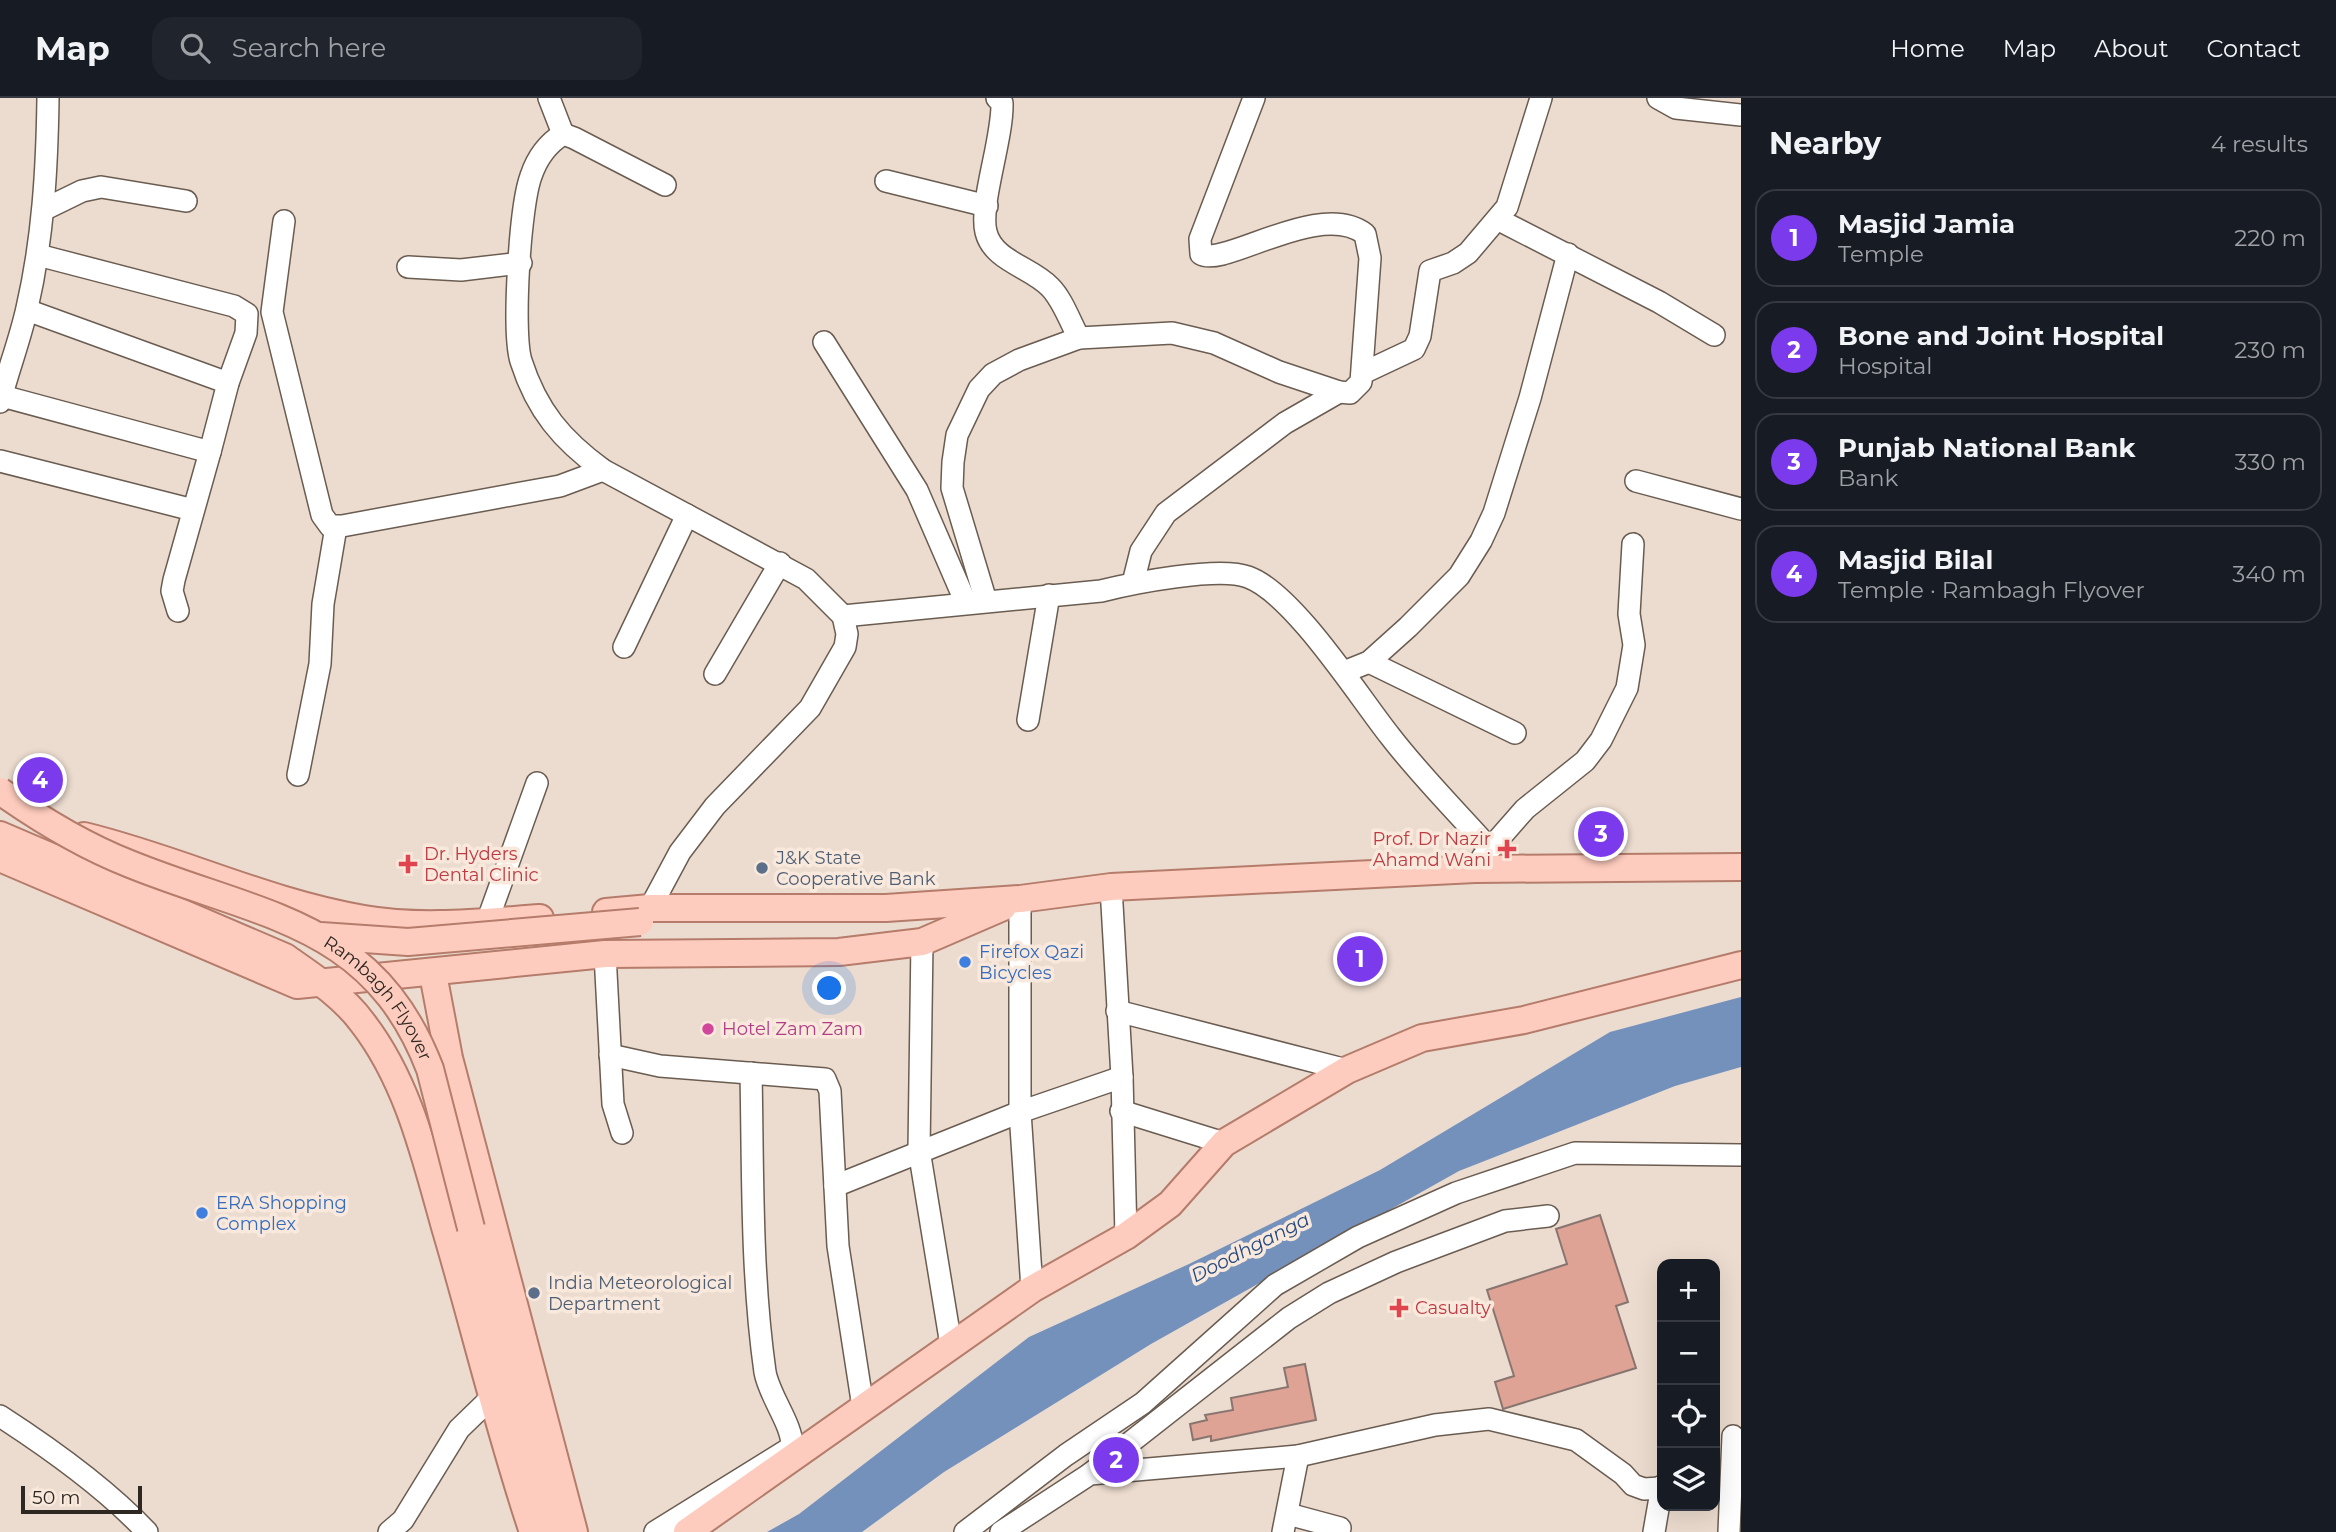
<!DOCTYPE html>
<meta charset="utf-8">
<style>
:root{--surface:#171b24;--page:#20242c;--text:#f1f3f6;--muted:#9ea1a6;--line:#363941;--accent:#7c3aed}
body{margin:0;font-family:Montserrat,sans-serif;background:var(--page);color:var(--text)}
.controls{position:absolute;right:21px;bottom:21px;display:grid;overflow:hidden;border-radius:14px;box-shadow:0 7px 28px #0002}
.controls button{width:63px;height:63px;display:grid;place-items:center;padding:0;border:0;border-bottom:2px solid var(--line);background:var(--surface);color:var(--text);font:35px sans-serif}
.scale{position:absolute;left:21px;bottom:18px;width:121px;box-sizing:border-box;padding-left:7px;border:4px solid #2e2823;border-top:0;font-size:19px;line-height:24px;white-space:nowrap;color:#2e2823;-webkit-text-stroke:5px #f9e9dc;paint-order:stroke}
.you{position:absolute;left:830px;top:891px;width:24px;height:24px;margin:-18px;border:5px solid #fff;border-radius:50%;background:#1a73e8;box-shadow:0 0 0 10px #1a73e833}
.badge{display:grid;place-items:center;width:46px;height:46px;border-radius:50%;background:var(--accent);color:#fff;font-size:23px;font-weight:700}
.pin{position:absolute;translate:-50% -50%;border:4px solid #fff;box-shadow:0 2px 7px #0006}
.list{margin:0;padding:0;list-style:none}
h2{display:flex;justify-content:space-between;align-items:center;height:91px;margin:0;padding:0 28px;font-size:30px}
h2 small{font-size:23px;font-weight:400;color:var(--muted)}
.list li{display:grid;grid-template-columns:46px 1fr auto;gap:21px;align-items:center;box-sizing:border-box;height:98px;margin:0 14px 14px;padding:0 14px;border:2px solid var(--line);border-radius:21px}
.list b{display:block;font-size:26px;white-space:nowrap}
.list p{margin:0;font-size:23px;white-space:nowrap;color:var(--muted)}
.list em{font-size:23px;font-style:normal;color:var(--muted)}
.icon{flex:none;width:38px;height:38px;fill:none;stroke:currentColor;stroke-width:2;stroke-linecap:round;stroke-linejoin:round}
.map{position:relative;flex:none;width:1741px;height:1434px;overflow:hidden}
header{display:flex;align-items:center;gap:42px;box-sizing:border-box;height:98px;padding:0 35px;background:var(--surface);border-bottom:2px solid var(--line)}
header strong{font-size:33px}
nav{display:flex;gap:38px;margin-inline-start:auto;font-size:24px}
.search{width:490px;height:63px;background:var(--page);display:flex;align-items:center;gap:18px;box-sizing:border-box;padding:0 24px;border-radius:21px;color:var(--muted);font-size:26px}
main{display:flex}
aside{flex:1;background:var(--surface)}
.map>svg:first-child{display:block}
.water{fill:#7491bc}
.building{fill:#dea394;stroke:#887570;stroke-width:2}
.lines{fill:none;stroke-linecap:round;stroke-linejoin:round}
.minor-casing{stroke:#6a5c51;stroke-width:24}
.major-casing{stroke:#b57c6b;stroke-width:30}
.minor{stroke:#fff;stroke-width:21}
.major{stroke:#feccbe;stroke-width:26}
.major-bridge-casing{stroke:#b57c6b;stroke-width:30;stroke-linecap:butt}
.major-bridge{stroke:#feccbe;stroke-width:26}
.health-dot{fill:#e0444e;stroke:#f9e9dc;stroke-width:2.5}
.service-dot{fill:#5c6f8a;stroke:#f9e9dc;stroke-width:2.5}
.shop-dot{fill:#3f7fe0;stroke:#f9e9dc;stroke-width:2.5}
.hotel-dot{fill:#d1479c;stroke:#f9e9dc;stroke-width:2.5}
.labels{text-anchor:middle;stroke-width:7;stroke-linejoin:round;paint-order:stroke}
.health-label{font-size:18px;fill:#be3a42;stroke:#f9e9dc;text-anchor:start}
.service-label{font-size:18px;fill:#4e5e75;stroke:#f9e9dc;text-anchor:start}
.shop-label{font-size:18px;fill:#366cbe;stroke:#f9e9dc;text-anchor:start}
.street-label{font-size:18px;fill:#2e2823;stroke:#f9e9dc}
.hotel-label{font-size:18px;fill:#b23c85;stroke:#f9e9dc;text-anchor:start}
.water-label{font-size:19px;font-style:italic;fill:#244b82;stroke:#f9e9dc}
</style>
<header>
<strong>Map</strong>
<div class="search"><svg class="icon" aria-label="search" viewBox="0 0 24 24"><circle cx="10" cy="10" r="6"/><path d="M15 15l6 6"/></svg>Search here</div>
<nav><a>Home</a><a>Map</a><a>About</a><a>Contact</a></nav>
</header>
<main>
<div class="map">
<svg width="1741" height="1434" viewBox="0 0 1741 1434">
<rect width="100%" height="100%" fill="#ecdccf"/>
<path class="water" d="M1741,899V969L1675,988L1459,1073L1151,1246L944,1374L862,1434H767L799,1416L1029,1239L1189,1166L1380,1072L1610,934Z"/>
<g class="building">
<path d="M1600,1117L1628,1204L1616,1208L1636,1270L1503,1311L1495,1284L1514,1278L1487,1192L1567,1166L1556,1131Z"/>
<path d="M1305,1266L1316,1322L1211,1343V1338L1193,1342L1190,1326L1207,1322L1205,1317L1233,1312L1231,1300L1288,1289L1284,1270Z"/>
</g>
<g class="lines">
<g class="minor-casing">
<g id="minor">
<path d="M549,0L563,36"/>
<path d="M997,0L1002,5C1003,41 979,106 986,134C993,163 1031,169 1050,189C1063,202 1070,224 1079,240"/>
<path d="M1658,0L1676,10L1741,17"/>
<path d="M886,83L987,108"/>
<path d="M43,112L82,93L101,89L186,103"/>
<path d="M1499,122L1659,204L1714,237"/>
<path d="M284,123L272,214L322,417L330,428H342L560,388L603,372"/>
<path d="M408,169L461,172L521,165"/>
<path d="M27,212L228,285"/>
<path d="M824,244L917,392L966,505"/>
<path d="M1363,275L1414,251L1420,238L1430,173L1453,165L1468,155L1507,109L1541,0"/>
<path d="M2,298L210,354L228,285L246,235L247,216L234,208L38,157"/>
<path d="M0,304C8,272 20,242 27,210C43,141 47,71 48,0"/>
<path d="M0,363L193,412"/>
<path d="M1636,383L1741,411"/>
<path d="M1133,485L1141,453L1166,415L1285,325L1339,294"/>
<path d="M986,503L952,390L953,364L957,337L979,291L993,276L1019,262L1079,240L1172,235L1214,245L1279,274L1339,294L1350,295L1361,284L1370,160L1365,136C1320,101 1224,170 1201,156L1200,141L1254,0"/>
<path d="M178,513L172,493L174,482L210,354"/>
<path d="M843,518L1101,493C1133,485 1219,468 1248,479C1293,495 1359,599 1390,638C1420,677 1456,713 1489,750"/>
<path d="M624,549L687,417"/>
<path d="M1369,564L1515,635"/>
<path d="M1344,574L1369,564L1408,529L1459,478L1481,443L1494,415L1530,300L1568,156"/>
<path d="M715,576L780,465"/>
<path d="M1028,622L1049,497"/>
<path d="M298,677L320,566L323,506L336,429"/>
<path d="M1482,760L1525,711L1585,663L1601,642L1627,590L1634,547L1629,516L1633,446"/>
<path d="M1111,789L1122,979L1126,1138"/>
<path d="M1020,801V1014L1032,1191"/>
<path d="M650,810L680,754L715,708L810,610L845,549L847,536L843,518L806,481L603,372C562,342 537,313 521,263C512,234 520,107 531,78C537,60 547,46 563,36L574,40L665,87"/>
<path d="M487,824L537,685"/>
<path d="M922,844L919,1052L951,1247"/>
<path d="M605,856L613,1006L622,1035"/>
<path d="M1117,913L1347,972"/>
<path d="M610,957L660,968L825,981L830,993L838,1148L863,1309"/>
<path d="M1121,1013L1224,1045"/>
<path d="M835,1088L1020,1014L1122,979"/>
<path d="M0,1318C51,1351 106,1390 147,1434"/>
<path d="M1090,1376L1289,1220L1329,1195L1396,1164L1505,1123L1548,1118"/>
<path d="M1288,1416L1340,1430"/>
<path d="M389,1434L403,1422L459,1331L492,1299"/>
<path d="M655,1434L792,1349C793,1327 769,1298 765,1274C751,1175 753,1075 751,975"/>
<path d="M965,1434L1066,1357L1143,1305L1275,1187L1358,1139L1456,1095L1575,1055L1741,1057"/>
<path d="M1001,1434L1090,1376L1298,1358L1435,1327L1489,1321L1576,1342L1623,1376L1633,1387L1644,1391L1660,1390"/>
<path d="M1283,1434L1298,1358"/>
<path d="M1654,1434L1662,1388"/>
<path d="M1729,1434L1733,1338"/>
</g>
</g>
<g class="major-casing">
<g id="major">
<path d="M0,737L285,859C312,878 342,897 362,924C408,983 425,1058 445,1129C475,1230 499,1333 533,1434"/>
<path d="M84,738C179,761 268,805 364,821C422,831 482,824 540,820"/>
<path d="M0,760L297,887L605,856L839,854L922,844L1003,809"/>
<path d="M606,814L650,810H886L1020,801L1111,789L1475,771L1741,769"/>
<path d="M433,876L449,960L574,1434"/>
<path d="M471,1130L509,1281L558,1431"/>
<path d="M518,1308L528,1280L525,1267"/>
<path d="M687,1434L1032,1191L1126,1138L1170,1106L1224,1045L1347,972L1422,940L1524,922L1741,867"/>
</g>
</g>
<use href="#minor" class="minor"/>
<use href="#major" class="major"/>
<g class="major-bridge-casing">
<g id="major-bridge">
<path id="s1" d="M0,693C41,722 84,748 130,766C261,819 373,823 430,971L471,1130"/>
<path d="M321,838L408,844L640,824"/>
</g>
</g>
<use href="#major-bridge" class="major-bridge"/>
</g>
<g class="health-dot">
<path d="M1503.5 740.5h7v7h7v7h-7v7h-7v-7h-7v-7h7z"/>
<path d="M404.5 755.5h7v7h7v7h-7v7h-7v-7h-7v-7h7z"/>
<path d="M1395.5 1199.5h7v7h7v7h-7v7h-7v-7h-7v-7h7z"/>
</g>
<g class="service-dot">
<circle cx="762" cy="770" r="7"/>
<circle cx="534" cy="1195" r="7"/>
</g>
<g class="shop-dot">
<circle cx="965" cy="864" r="7"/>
<circle cx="202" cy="1115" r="7"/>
</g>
<circle class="hotel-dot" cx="708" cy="931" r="7"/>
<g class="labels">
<g class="health-label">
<text x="1491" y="747" text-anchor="end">Prof. Dr Nazir<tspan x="1491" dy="21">Ahamd Wani</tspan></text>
<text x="424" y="762">Dr. Hyders<tspan x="424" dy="21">Dental Clinic</tspan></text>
<text x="1415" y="1216">Casualty</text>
</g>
<g class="service-label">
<text x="776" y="766">J&amp;K State<tspan x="776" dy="21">Cooperative Bank</tspan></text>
<text x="548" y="1191">India Meteorological<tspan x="548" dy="21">Department</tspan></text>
</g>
<g class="shop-label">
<text x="979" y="860">Firefox Qazi<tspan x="979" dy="21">Bicycles</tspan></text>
<text x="216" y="1111">ERA Shopping<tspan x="216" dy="21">Complex</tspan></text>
</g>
<g class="street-label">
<text dy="6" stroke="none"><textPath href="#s1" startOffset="439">Rambagh Flyover</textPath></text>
</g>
<g class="hotel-label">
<text x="722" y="937">Hotel Zam Zam</text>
</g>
<g class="water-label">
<text transform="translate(1250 1149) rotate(-27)" y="7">Doodhganga</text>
</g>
</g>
</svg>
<div class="controls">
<button>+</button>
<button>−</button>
<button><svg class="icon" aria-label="locate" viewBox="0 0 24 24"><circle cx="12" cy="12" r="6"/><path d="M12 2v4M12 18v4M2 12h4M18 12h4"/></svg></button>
<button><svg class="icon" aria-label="layers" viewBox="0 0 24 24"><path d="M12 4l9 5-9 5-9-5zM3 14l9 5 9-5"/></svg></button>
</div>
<div class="scale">50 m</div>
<div class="you"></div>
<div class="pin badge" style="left:1360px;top:861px">1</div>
<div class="pin badge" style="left:1116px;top:1362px">2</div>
<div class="pin badge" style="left:1601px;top:736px">3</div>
<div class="pin badge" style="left:40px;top:682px">4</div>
</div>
<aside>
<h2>Nearby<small>4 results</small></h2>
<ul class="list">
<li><span class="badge">1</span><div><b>Masjid Jamia</b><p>Temple</p></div><em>220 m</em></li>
<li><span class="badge">2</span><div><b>Bone and Joint Hospital</b><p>Hospital</p></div><em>230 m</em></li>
<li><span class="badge">3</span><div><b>Punjab National Bank</b><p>Bank</p></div><em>330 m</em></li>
<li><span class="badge">4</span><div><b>Masjid Bilal</b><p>Temple · Rambagh Flyover</p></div><em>340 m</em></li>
</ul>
</aside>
</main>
